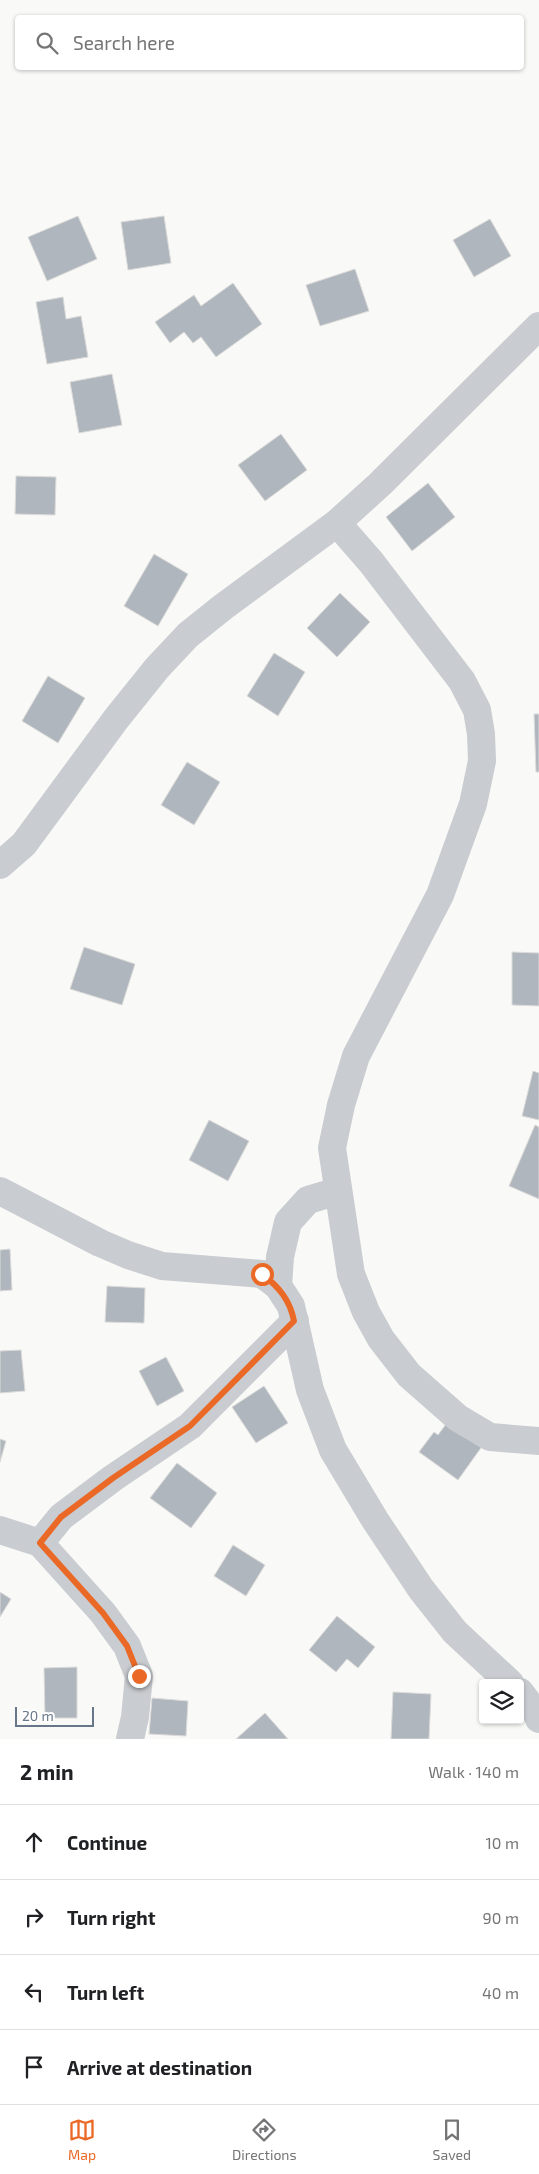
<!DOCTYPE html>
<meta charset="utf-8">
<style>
:root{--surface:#fff;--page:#f6f6f6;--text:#202124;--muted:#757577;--line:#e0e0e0;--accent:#eb6926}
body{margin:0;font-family:"Exo 2",sans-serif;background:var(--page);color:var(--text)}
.controls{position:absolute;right:15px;bottom:15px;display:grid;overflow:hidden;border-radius:5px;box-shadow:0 1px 4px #0004}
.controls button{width:45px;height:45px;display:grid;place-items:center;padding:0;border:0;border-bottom:1px solid var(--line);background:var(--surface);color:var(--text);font:25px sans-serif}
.scale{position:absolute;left:15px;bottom:12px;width:79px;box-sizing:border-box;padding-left:5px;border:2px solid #677689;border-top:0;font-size:14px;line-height:18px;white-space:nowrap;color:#677689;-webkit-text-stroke:4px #fff;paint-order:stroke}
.stop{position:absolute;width:15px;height:15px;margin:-11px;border:4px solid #eb6926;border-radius:50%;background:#fff}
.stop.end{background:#eb6926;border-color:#fff;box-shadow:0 1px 5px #0008}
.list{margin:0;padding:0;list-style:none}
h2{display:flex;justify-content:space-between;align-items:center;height:65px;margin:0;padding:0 20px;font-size:21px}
h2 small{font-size:16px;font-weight:400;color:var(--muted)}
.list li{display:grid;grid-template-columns:32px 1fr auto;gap:15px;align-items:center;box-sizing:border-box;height:75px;padding:0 20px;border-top:1px solid var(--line)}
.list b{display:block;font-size:19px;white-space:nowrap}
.list em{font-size:16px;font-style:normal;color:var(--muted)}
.icon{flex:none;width:28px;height:28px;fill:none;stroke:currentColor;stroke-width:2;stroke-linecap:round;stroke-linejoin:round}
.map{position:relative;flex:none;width:539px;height:1739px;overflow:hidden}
.search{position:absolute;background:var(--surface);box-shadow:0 1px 4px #0004;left:15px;right:15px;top:15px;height:55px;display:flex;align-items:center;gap:12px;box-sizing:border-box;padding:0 18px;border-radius:5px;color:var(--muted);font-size:19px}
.sheet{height:365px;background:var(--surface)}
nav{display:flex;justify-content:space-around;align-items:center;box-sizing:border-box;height:70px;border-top:1px solid var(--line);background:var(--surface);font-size:14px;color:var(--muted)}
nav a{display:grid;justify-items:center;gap:2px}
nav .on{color:var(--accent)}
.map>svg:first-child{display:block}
.building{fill:#b0b6be;stroke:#dbdbd9}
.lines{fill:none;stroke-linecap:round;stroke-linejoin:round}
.minor{stroke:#c9ccd0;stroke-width:28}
.route{stroke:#eb6926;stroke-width:6}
</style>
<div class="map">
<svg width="539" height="1739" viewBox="0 0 539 1739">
<rect width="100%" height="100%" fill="#f9f9f7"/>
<g class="building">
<path d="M78,216L97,259L47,281L28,237Z"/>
<path d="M164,216L171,263L128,270L121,222Z"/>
<path d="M490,219L511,256L474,277L453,240Z"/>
<path d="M355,269L369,311L320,326L306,285Z"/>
<path d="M233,283L262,324L216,357L201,337L193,343L184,332L170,343L155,322L194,295L201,306Z"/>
<path d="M63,297L66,319L81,316L88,357L47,364L36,302Z"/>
<path d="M112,374L122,425L79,433L70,382Z"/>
<path d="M281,434L307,470L265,501L238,465Z"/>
<path d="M16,476L56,477L55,515L15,514Z"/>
<path d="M428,483L455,517L412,551L386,517Z"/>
<path d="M154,554L188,574L158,626L124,606Z"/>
<path d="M340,593L370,622L337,657L307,628Z"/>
<path d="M274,653L305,672L278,716L247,696Z"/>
<path d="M48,676L85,698L58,743L22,721Z"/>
<path d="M534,714H539V772H536Z"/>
<path d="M187,762L220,782L194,825L161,805Z"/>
<path d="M84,947L135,964L122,1005L70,989Z"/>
<path d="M512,952L539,953V1006L512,1005Z"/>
<path d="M533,1071L539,1073V1120L522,1116Z"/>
<path d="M209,1120L249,1141L228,1181L189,1160Z"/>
<path d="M535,1125L539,1127V1199L509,1186Z"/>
<path d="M10,1249L12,1290L0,1291V1250Z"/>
<path d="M107,1286L145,1288L144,1323L105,1322Z"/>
<path d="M21,1350L25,1391L0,1393V1351Z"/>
<path d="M166,1357L184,1391L157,1406L139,1371Z"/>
<path d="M264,1386L288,1423L256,1443L232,1407Z"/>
<path d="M449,1420L483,1445L458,1480L419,1452L434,1432L438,1435Z"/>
<path d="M0,1439L6,1441L0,1462Z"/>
<path d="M177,1463L217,1493L191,1528L150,1498Z"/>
<path d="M233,1545L265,1565L246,1596L214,1576Z"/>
<path d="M0,1592L11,1599L0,1617Z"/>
<path d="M337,1616L375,1647L358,1668L347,1659L336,1672L309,1650Z"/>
<path d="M77,1667V1718H45L44,1668Z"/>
<path d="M393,1692L431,1694L429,1739H391Z"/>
<path d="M152,1698L188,1701L186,1736L149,1734Z"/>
<path d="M265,1713L288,1739H236Z"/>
</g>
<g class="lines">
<g class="minor">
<path d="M337,523L371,562L462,681L477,710L481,734L482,761L473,804L440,895L356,1056L341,1105L332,1148L351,1274L366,1312L381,1339L409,1375L458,1418L490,1437L539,1441"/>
<path d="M0,865L24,844L116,719L157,668L188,635L223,607L337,523L380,484L539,326"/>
<path d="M0,1191L100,1243L128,1255L162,1266L262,1274L278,1286L291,1306L310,1390L333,1450L375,1520L421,1589L455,1632L510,1683"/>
<path d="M278,1286L280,1257L288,1222L308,1200L338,1191"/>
<path d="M0,1530L40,1543L103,1613L127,1646L139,1676L135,1717L130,1739"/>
<path d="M40,1543L61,1517L113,1478L190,1426L295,1321"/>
<path d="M520,1692L537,1714L539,1719"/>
</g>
</g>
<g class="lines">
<path class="route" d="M139,1676L127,1646L103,1613L40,1543L61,1517L113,1478L190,1426L294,1321C290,1300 279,1287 262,1274"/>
</g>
</svg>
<div class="controls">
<button><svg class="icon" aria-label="layers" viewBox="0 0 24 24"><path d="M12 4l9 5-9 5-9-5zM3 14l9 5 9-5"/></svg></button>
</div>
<div class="scale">20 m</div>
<div class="stop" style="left:262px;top:1274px"></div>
<div class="stop end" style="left:139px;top:1676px"></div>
<div class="search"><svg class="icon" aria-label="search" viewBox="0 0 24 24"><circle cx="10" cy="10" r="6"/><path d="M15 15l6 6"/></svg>Search here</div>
</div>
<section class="sheet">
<h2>2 min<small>Walk · 140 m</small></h2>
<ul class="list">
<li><svg class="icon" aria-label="ahead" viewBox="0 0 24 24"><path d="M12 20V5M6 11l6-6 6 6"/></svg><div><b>Continue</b></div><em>10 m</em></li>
<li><svg class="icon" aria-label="right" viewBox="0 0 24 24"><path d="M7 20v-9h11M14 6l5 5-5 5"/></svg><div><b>Turn right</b></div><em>90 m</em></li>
<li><svg class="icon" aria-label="left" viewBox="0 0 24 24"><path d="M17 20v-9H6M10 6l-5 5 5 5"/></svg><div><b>Turn left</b></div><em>40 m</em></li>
<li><svg class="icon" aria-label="arrive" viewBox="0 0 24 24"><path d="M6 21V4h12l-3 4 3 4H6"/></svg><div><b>Arrive at destination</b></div></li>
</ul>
</section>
<nav>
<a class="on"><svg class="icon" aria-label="map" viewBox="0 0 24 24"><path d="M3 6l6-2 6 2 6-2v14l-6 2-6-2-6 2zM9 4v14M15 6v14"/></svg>Map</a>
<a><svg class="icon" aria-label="directions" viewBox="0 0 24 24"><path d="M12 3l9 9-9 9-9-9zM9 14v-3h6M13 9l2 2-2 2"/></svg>Directions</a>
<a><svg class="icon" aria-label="saved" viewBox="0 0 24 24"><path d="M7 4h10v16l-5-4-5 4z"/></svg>Saved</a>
</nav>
